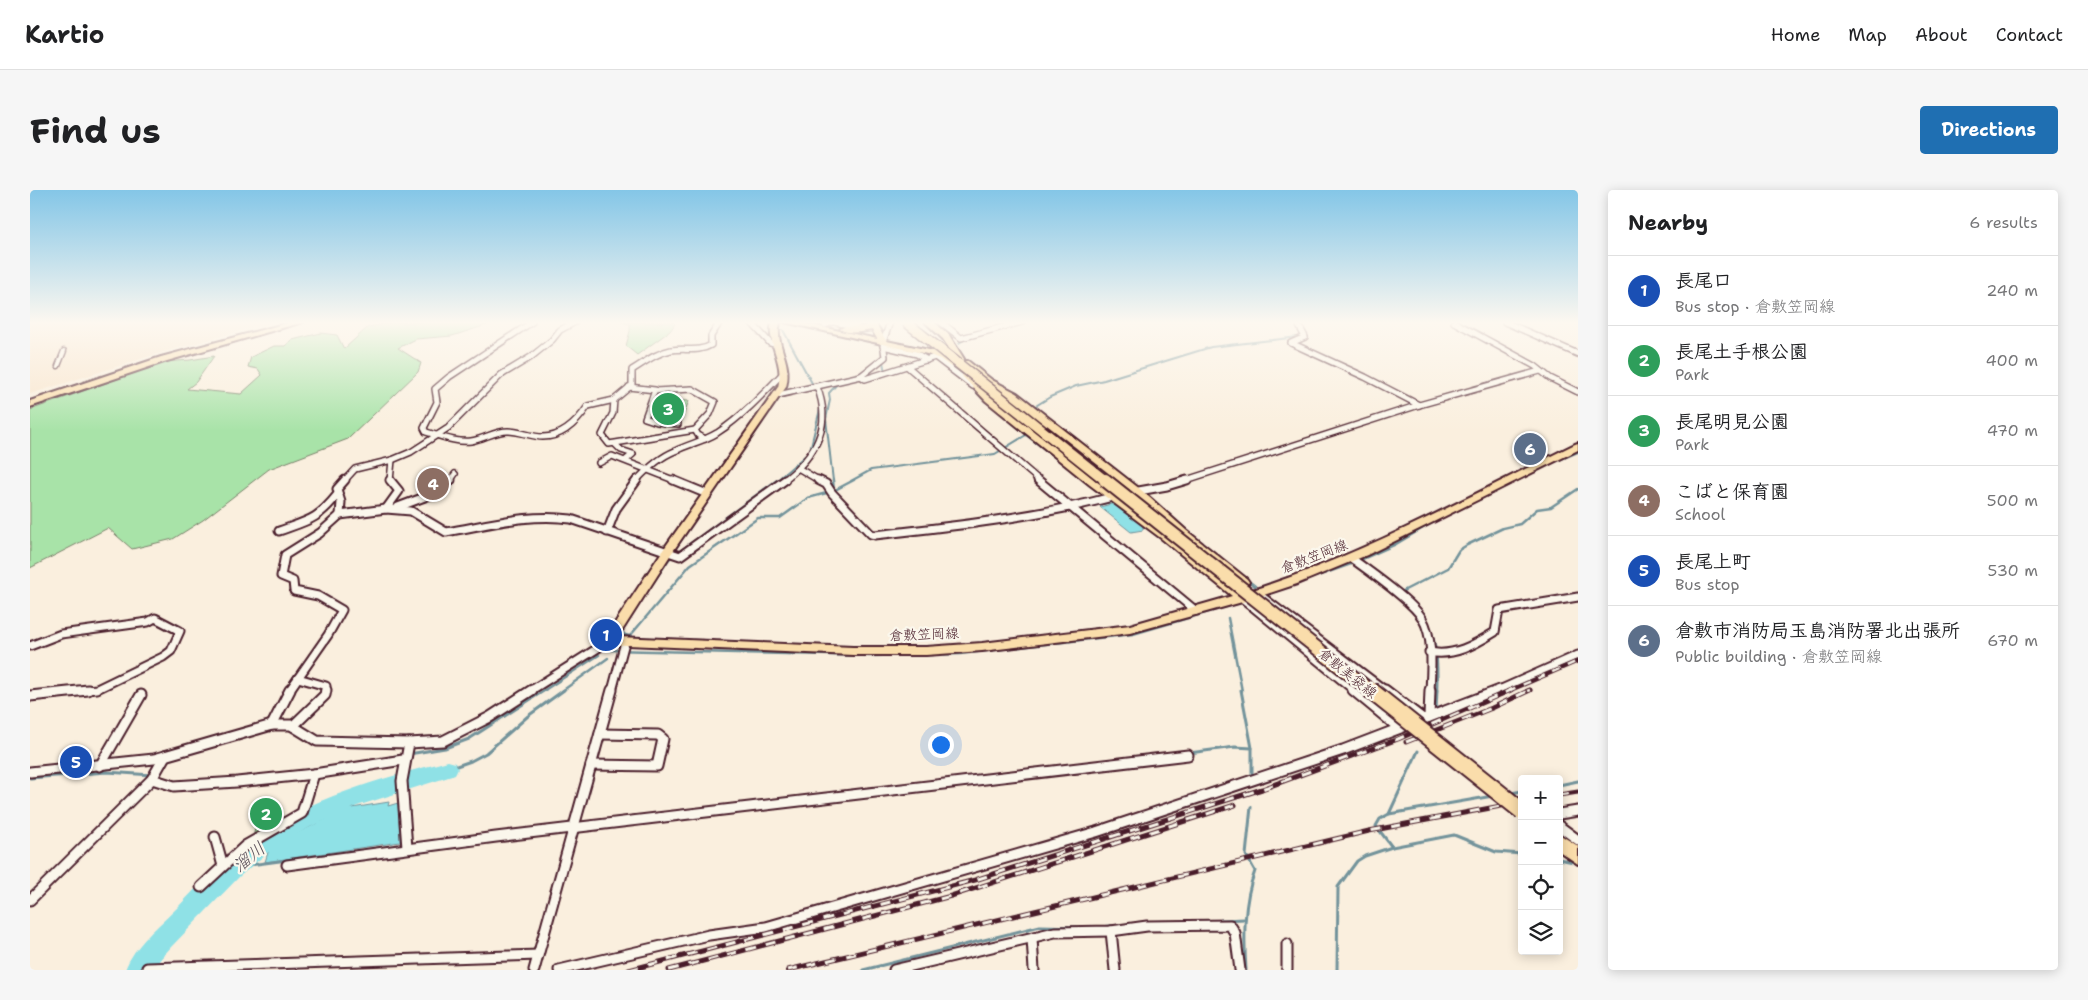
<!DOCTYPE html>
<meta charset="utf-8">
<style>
:root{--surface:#fff;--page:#f6f6f6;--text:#202124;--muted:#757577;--line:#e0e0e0;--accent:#1f6fb2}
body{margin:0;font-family:"Shantell Sans","Klee One",sans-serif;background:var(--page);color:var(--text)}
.controls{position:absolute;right:15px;bottom:15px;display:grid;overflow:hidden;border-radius:5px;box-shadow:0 2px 12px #0003}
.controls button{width:45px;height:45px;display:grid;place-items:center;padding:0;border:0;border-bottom:1px solid var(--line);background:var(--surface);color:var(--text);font:25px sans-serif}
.you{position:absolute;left:910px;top:554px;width:18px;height:18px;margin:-12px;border:4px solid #fff;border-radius:50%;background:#1a73e8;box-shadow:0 0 0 8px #1a73e833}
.badge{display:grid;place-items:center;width:32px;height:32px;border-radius:50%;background:var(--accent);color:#fff;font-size:16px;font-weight:700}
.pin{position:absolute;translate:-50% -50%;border:2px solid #fff;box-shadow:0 1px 5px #0006}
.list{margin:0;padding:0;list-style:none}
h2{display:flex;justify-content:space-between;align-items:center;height:65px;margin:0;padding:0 20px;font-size:21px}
h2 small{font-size:16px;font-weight:400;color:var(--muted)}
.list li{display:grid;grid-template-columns:32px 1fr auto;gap:15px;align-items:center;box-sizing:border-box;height:70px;padding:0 20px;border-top:1px solid var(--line)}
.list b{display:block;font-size:19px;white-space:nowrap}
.list p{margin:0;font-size:16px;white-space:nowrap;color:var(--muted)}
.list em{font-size:16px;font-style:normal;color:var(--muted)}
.icon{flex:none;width:28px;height:28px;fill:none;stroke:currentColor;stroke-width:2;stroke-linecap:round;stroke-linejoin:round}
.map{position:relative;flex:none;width:1548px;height:780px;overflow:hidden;border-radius:5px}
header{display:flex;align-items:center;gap:30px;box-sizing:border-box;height:70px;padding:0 25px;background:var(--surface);border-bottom:1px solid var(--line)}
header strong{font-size:24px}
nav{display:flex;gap:28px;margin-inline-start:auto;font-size:18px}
.intro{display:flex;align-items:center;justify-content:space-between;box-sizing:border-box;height:120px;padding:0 30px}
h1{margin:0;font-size:35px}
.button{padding:12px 22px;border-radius:5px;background:var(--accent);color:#fff;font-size:18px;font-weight:700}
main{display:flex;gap:30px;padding:0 30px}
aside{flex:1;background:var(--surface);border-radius:5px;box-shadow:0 2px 12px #0003}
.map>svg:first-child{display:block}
.built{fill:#f8e5cd}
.green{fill:#a8e3a8;stroke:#79816a}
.water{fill:#8fe1e6;stroke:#73939b}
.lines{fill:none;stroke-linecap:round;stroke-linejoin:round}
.stream-far2{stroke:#73939b;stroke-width:2}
.stream-far1{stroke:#73939b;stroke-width:2.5}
.stream{stroke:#73939b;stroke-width:3}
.river{fill:#8fe1e6;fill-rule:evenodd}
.pedestrian-casing{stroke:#4a1f2b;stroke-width:7}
.minor-far2-casing{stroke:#4a1f2b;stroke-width:8}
.minor-far1-casing{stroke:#4a1f2b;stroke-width:11}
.minor-casing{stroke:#4a1f2b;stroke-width:13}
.primary-casing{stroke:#4a1f2b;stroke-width:4}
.motorway-casing{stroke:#4a1f2b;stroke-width:4}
.pedestrian{stroke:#fbf7ec;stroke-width:4}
.minor-far2{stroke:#fbf7ec;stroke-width:5}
.minor-far1{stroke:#fbf7ec;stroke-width:7}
.minor{stroke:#fbf7ec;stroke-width:9}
.primary{fill:#faddab;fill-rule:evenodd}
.motorway{fill:#faddab;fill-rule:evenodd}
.rail-far1-casing{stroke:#4a1f2b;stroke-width:4.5}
.rail-casing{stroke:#4a1f2b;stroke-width:5}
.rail-far1{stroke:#fbf7ec;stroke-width:2.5;stroke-dasharray:8;stroke-linecap:butt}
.rail{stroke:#fbf7ec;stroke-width:3;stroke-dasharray:10;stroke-linecap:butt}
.motorway-bridge-far2-casing{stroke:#4a1f2b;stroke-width:12;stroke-linecap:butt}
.motorway-bridge-far1-casing{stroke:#4a1f2b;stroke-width:16;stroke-linecap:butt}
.motorway-bridge-casing{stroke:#4a1f2b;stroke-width:20;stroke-linecap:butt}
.motorway-bridge-far2{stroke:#faddab;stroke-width:9}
.motorway-bridge-far1{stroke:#faddab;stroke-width:12}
.motorway-bridge{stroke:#faddab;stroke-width:16}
.labels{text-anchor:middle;stroke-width:4.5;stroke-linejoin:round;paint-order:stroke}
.street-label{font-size:14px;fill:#4a1f2b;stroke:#fbf7ec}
.near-water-label{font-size:18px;font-style:italic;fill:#5b505a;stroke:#fbf7ec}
</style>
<header>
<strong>Kartio</strong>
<nav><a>Home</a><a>Map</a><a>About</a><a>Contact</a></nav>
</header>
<div class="intro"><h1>Find us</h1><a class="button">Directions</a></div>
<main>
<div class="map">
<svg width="1548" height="780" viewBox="0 0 1548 780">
<rect width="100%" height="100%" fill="#faefde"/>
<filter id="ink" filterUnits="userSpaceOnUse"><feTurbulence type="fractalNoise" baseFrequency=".02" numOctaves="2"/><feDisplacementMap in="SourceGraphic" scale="10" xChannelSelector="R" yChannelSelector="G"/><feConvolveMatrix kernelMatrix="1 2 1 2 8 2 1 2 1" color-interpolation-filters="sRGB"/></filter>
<g filter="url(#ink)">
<path class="built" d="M0,132H243L130,163L0,204Z"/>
<g class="green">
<path d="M365,132H466L422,146L386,149L368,158L391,173L388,182L318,249L239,279L173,330L143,349L102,359L78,338L0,378V220L135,172L160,170L184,166L166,192L157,199L211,204L232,185L228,179L218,177L221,167L244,156H255L262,150L291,143L307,145L314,159L338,137Z"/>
<path d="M591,132H643L645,134L640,141L607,165L596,156L600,141V134Z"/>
<path d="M625,209L659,211L650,233L627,231L618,227Z"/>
<path d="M247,611L241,634L223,647L231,614Z"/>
</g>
<g class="water">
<path d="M1085,313L1113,333V340L1101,342L1070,317Z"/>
<path d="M359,612L358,616L368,613L370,652L235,672L240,656L316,619Z"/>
</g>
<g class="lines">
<g class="stream-far2">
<path d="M753,140L783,195"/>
<path d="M858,145L863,132"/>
<path d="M929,153L936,149"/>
<path d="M855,182L853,172L858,168L857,159"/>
<path d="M940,196L951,205"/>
<path d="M1004,217L1020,207L1046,196L1074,190L1181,157L1268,147"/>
<path d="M996,242L998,244L996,245L1055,291"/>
<path d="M780,260L790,219"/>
<path d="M1520,274L1548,262"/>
<path d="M746,291L777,264"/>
<path d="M803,291L796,229L800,210L799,203L808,193"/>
<path d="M821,291L841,280L965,264L996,245"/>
</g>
<g class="stream-far1">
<path d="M1053,290L1086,315"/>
<path d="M805,300L824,290"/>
<path d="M1118,306L1127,315"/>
<path d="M1050,318L1082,312"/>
<path d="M986,330L1034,322"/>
<path d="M1216,389L1225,396"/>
<path d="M1371,402L1418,378L1429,360L1437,355L1473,338L1490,334L1507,319L1521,317L1548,299"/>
<path d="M616,403L639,369L747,290"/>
<path d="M1234,405L1321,374L1366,354L1405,331L1481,293"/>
<path d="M1391,422C1408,444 1408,474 1407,501"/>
<path d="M1198,428L1212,501"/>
<path d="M591,441L595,445L600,446L660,375L728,328H750L778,308L804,301L803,290"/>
<path d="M580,460L842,466L930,464L1103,444L1213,412"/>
<path d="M513,501L569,465"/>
<path d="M532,501L578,468"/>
</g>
<g class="stream">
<path d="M1211,500L1222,558V586"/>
<path d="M1406,521L1407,500"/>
<path d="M1159,563L1205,557L1222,558"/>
<path d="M379,564L415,558L439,549L515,500"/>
<path d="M360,567L374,565"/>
<path d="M418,579L441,571L456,563L498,526L534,500"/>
<path d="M0,588L77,582L122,585"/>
<path d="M1529,595L1548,591"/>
<path d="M1481,603L1492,601"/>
<path d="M1359,624L1463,606"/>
<path d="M1362,657L1346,636L1350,629L1359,624L1388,561"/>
<path d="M1529,669L1548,673"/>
<path d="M204,677L310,663"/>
<path d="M1191,730L1215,729"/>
<path d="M1069,737L1091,735"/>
<path d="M833,780L1010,736L1051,737"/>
<path d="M1216,780C1214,747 1213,713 1225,681L1216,665L1221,617"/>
<path d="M1307,780L1308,697L1327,671L1335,666L1362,657L1424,645L1466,662L1492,664"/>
</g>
<path class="river" d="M418,571L425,573L428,579L425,585L327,616L280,637L258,649L237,663L210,686L141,757L121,780H95C105,754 129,736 148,717C171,693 194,668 221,649C279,608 350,589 418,571Z"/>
<g class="pedestrian-casing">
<path id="pedestrian" d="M28,176L34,161"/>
</g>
<g class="minor-far2-casing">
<g id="minor-far2">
<path d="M502,132L419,187L405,199L407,212L394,238L396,242C410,246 427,253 441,251C454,249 465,241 478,241C490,241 501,247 513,247C533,247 548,231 558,216L584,210L602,195V180C615,172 626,163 641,160C654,158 670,162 681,155V146L690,132"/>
<path d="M721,132L740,153L746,155"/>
<path d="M805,132L823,136L831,132"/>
<path d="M911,132L931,148L992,132"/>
<path d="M1267,132L1275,147L1261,153L1335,187L1389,215"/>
<path d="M1424,132L1505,176L1520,188L1548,202"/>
<path d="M1475,132L1548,164"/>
<path d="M795,135L802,132"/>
<path d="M853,156L887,164L897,170"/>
<path d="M878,177L1010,291"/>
<path d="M831,186L835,189L905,167L943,196"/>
<path d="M599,197L625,200L615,228L627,232L648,234"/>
<path d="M625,201L662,199L685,212L680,224L665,240L668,245L675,249"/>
<path d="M748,205L831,186L855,167L853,152L860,132"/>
<path d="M584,210L583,223L572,245L579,254L665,240"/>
<path d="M585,254L591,260L603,264L596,270"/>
<path d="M569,273L582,266L646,291"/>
<path d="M768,278L790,291"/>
<path d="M314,291L325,279L362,270L381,262L418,238L471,185L501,167L522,150L530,140L545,132"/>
<path d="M360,291L362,270"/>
<path d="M420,291L425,284"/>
<path d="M606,291C617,279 630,267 645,261C659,254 674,251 687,243C713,226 734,203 755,181"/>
<path d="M753,291C785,267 803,237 787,197"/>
<path d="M1153,291L1389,215L1510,181"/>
</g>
</g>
<g class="minor-far1-casing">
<g id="minor-far1">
<path d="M360,290L369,301L356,319L381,321L416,342C458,335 499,323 541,329L650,366L755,290"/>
<path d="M643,290L677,304"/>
<path d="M788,290L796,294L802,303L841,344L845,345C926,336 1007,327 1086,306"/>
<path d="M1008,290L1166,421"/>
<path d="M1103,302L1137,296L1157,290"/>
<path d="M368,317L400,305L421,290"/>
<path d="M310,325L356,319"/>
<path d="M249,341C280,330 287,330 308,304"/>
<path d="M577,342L586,319L607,290"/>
<path d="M1321,368C1339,381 1382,411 1392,428C1404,448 1401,479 1400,501"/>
<path d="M1227,403L1356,501"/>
<path d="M1212,408L1325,501"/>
<path d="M0,456L31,444L118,432L125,428L150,441L141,461L133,467L67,499L46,501"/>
<path d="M1399,462C1424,467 1444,455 1465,442L1469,420L1548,407"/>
<path d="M268,488L296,496L295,501"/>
<path d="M259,501L298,445L312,420L288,406L264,401L263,391L251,386L255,365L290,343L310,325L311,312L307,299L315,290"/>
<path d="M500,501L579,451"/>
<path d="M582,501L595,452"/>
<path d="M1467,501L1548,465"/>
</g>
</g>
<g class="minor-casing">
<g id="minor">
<path d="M1323,500L1369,538"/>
<path d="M1355,500L1393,529"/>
<path d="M0,506L58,500"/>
<path d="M1399,527L1400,500"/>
<path d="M242,535L260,500"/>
<path d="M263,536L295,505L296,500"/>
<path d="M561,575L627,576L633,549L628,545L570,544"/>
<path d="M70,576L111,505"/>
<path d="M0,582L124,569L242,535H261L287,551L379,553L413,551L460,527L502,500"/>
<path d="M122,589L144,596L207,592L284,584L373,570"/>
<path d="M1529,624L1548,621"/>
<path d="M1529,636L1548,650"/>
<path d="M185,647L193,676"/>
<path d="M377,658L372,591L379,553"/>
<path d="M257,675L466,647L1158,565"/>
<path d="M171,697L215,656L272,623L284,584"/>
<path d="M0,710L122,589L135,566"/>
<path d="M1081,741L1085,780"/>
<path d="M1002,748L1004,780"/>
<path d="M1257,754V780"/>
<path d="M117,778L508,765"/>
<path d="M504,780L582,500"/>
<path d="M529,780L679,745L736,737L1066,642L1313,560L1470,500"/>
<path d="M864,780L1025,742L1081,741L1117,736L1200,735L1205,743L1210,780"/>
</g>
</g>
<g class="primary-casing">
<g id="primary">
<path d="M261,132H273L137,171L0,217V211L131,167Z"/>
<path d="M742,132H750C744,156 763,170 756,197L641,364L588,447L823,457H896L952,453L1100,435L1202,406L1132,349L1060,295L956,211L933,187L932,185L936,183L950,193L962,207L1066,291L1140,345L1213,403C1329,367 1436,308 1545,254L1548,253V260L1337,365L1267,394L1216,411L1100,443L952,461L896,465H823L575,454L573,451L575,448L633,360L748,197C755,170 736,156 742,132Z"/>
<path d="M754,132H768L899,160L916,165L928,175L921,177L910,169L897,164Z"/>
<path d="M932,171H938L962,190L987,203L1110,299L1157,341L1217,389L1219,392L1217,395H1209L1149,345L1104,303L981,207L956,194L932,175Z"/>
</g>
</g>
<g class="motorway-casing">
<g id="motorway">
<path d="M837,132H845L857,152L856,154H850L842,140C831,142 819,145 810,139L814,137L835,136Z"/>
<path d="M895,132H904L919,145L934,169L933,171H927L913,149Z"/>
<path d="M959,189L1017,232V236H1011L956,194L954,192Z"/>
<path d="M952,195L1005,235V239H997L949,200V196Z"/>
<path d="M1529,644L1548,656V674L1529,661Z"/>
</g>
</g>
<use href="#pedestrian" class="pedestrian"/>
<use href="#minor-far2" class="minor-far2"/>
<use href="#minor-far1" class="minor-far1"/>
<use href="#minor" class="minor"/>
<use href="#primary" class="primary"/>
<use href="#motorway" class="motorway"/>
<g class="rail-far1-casing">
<g id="rail-far1">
<path d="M1478,501L1548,471"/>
<path d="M1497,501L1500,500"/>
</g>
</g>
<g class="rail-casing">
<g id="rail">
<path d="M1376,552L1462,518L1500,500"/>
<path d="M1529,605L1548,602"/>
<path d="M599,780L945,690L1232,599L1368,549L1481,500"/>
<path d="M639,780L921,706L1205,615"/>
<path d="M758,780L1339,641L1492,612"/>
</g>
</g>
<use href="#rail-far1" class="rail-far1"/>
<use href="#rail" class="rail"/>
<g class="motorway-bridge-far2-casing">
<path id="motorway-bridge-far2" d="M876,132L1076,291"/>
</g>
<g class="motorway-bridge-far1-casing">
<path id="motorway-bridge-far1" d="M1075,290L1341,501"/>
</g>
<g class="motorway-bridge-casing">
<path id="motorway-bridge" d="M1340,500L1492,621"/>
</g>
<use href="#motorway-bridge-far2" class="motorway-bridge-far2"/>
<use href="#motorway-bridge-far1" class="motorway-bridge-far1"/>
<use href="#motorway-bridge" class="motorway-bridge"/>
</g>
</g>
<linearGradient id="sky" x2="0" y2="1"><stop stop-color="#84c6e7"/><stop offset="0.55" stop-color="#fdf8f0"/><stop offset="1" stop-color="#fdf8f0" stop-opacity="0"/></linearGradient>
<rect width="1548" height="241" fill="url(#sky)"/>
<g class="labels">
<g class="street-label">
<text transform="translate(1284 366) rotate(-21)" y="5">倉敷笠岡線</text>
<text transform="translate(894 444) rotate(-2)" y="5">倉敷笠岡線</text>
<text transform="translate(1318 483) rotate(39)" y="5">倉敷美袋線</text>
</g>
<g class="near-water-label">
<text transform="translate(219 667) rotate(-39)" y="6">溜川</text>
</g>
</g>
</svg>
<div class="controls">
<button>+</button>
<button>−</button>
<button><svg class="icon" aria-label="locate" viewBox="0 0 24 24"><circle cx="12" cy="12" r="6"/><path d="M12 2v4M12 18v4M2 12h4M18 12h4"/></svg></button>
<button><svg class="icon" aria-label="layers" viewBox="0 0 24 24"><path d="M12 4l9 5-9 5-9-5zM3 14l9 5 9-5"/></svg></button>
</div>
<div class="you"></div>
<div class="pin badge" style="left:576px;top:445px;background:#1a4fb4">1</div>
<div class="pin badge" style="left:236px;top:624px;background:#2e9e5b">2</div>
<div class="pin badge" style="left:638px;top:219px;background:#2e9e5b">3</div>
<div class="pin badge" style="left:403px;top:294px;background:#8d6e63">4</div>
<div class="pin badge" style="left:46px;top:572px;background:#1a4fb4">5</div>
<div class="pin badge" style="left:1500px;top:259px;background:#5c6f8a">6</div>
</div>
<aside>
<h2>Nearby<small>6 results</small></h2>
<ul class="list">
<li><span class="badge" style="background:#1a4fb4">1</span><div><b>長尾口</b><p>Bus stop · 倉敷笠岡線</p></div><em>240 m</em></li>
<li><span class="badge" style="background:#2e9e5b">2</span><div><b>長尾土手根公園</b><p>Park</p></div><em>400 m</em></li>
<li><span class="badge" style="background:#2e9e5b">3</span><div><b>長尾明見公園</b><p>Park</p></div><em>470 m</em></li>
<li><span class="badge" style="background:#8d6e63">4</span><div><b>こばと保育園</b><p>School</p></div><em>500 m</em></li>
<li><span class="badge" style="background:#1a4fb4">5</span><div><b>長尾上町</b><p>Bus stop</p></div><em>530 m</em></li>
<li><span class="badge" style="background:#5c6f8a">6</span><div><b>倉敷市消防局玉島消防署北出張所</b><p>Public building · 倉敷笠岡線</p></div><em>670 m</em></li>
</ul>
</aside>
</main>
